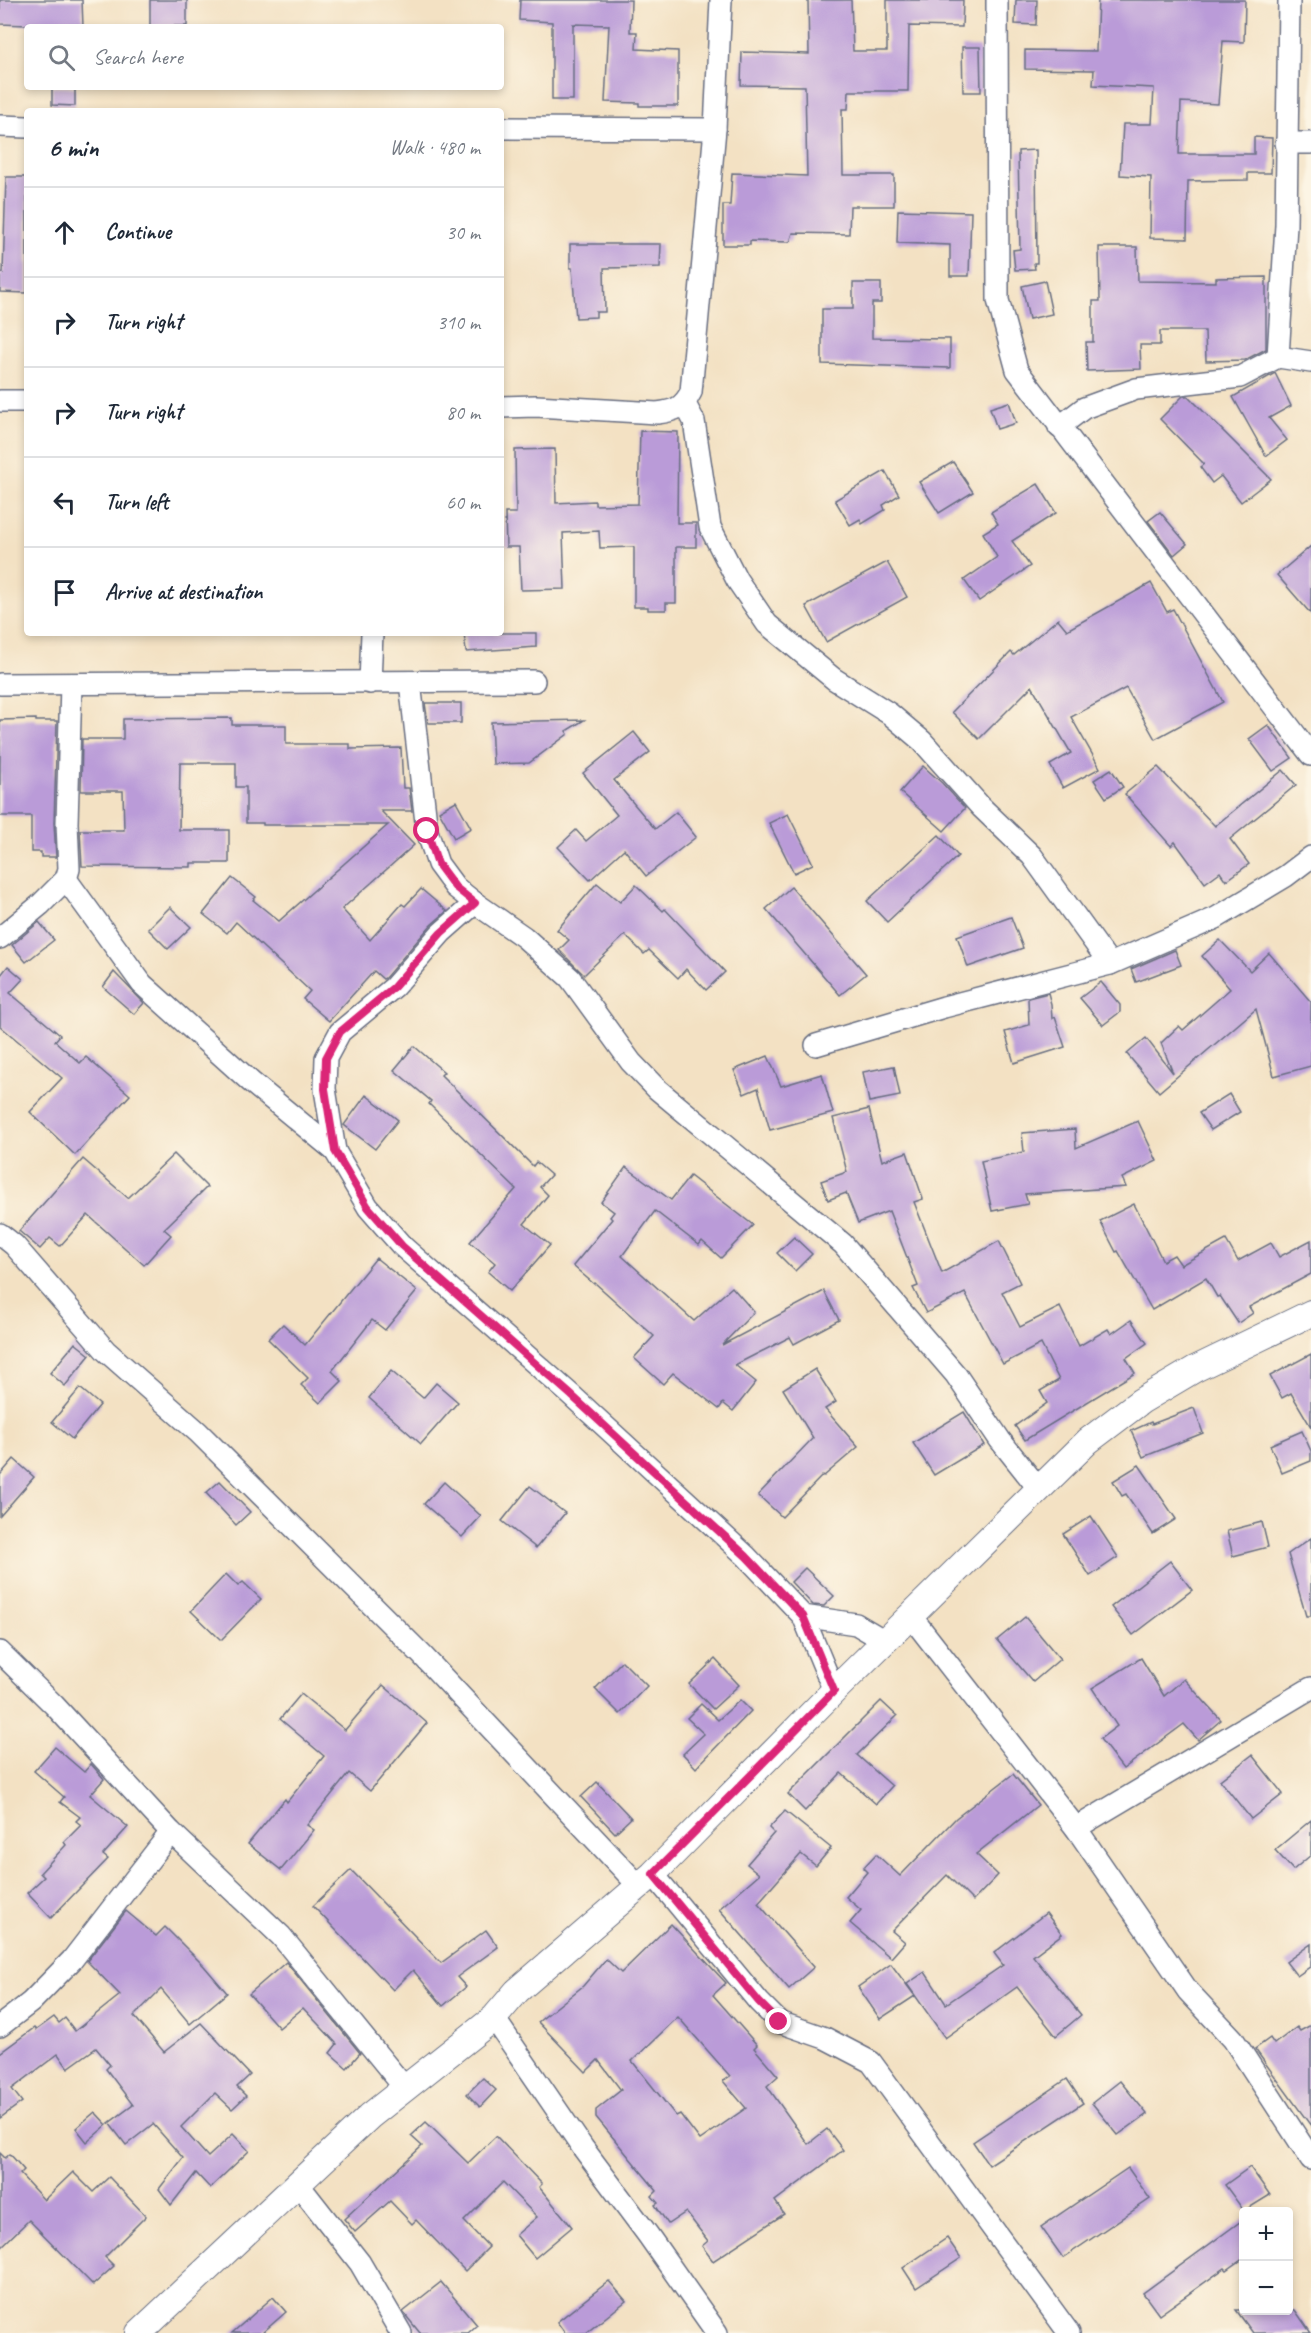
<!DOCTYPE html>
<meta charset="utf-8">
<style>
:root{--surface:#fff;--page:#f2f2f3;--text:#1f2937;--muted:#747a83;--line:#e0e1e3}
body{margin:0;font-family:Caveat,sans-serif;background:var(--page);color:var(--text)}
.controls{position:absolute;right:18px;bottom:18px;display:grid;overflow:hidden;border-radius:6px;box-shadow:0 3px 9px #0003}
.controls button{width:54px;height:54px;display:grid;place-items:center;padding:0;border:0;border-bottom:2px solid var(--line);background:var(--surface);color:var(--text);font:30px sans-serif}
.stop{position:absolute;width:18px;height:18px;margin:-14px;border:4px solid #db2777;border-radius:50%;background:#fff}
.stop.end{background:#db2777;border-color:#fff;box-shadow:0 2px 6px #0008}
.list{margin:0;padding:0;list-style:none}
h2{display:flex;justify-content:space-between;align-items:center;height:78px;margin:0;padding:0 24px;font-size:26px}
h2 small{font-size:20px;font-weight:400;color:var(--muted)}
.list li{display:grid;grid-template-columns:39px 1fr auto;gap:18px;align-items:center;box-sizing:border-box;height:90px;padding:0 24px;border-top:2px solid var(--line)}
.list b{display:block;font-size:22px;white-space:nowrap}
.list em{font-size:20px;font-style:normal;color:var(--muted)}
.icon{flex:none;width:33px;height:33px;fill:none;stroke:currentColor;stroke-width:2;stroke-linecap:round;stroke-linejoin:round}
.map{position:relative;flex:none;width:1311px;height:2333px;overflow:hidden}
.search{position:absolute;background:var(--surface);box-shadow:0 3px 9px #0003;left:24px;top:24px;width:480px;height:66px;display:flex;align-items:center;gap:15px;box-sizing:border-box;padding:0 21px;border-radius:6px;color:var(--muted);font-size:22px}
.panel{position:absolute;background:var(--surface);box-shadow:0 3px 9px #0003;left:24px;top:108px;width:480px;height:528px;border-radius:6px}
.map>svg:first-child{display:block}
.building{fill:#ba9bd8;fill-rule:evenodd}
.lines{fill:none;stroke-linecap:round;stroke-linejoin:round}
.minor-casing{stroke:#676d81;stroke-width:24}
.tertiary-casing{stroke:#676d81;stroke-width:28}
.minor{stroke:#fff;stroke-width:21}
.tertiary{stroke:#fff;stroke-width:26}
.route{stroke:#db2777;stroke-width:8}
</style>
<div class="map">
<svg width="1311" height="2333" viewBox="0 0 1311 2333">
<rect width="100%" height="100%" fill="#fcf5e5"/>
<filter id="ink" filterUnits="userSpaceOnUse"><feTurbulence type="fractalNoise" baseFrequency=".0167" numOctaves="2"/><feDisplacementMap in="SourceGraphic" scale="12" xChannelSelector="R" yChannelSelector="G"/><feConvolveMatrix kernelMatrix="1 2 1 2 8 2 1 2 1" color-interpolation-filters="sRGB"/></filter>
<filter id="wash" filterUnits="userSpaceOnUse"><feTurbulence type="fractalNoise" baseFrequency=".008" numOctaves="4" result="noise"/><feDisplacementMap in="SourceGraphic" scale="24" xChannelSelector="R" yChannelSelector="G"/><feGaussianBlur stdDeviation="1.35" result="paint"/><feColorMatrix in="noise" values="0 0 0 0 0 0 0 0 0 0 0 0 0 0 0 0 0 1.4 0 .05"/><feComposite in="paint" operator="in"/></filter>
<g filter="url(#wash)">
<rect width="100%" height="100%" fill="#f3e1c3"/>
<g id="blocks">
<g class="building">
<path d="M0,0H82L83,27L0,24Z"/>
<rect x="150" y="0" width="37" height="26"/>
<path d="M520,0H631L630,32H637L636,49L678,51V106H639V103L605,102L609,25L573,24V100H552V22L519,20Z"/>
<path d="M808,0H851L853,51H887V0H963L962,27L909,26L908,91H849L848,109H842L843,175H894V206H850L849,234L793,233L790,242L750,241V245H723V205H730L732,173L807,176L805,86L741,85L742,52L809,54Z"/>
<path d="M1016,0H1037L1036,25L1015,24Z"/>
<path d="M1098,0H1245L1244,42L1223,41L1218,104L1181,102L1179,154H1254V137L1272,138L1271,173H1248V180L1188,181L1187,239L1150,238L1151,177L1120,175L1123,124H1152L1154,88L1093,85L1094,70L1025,69V50L1096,51Z"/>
<path d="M962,47H980L981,92H963Z"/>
<path d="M52,87H75V106L52,105Z"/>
<path d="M1036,150L1037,263H1034L1035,269L1015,270L1013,250L1020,249L1018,151Z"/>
<path d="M6,177H27V293L0,292V272L3,273Z"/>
<path d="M898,210L971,212L969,276H950V245L897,243Z"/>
<path d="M570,244H661L660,267L604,268L605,312H596V317L576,318L572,268H570Z"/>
<path d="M1099,247H1137L1138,281L1216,282V278L1266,277V349L1245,360L1206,361L1205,331H1160V345H1140L1141,369L1087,371L1086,342H1093V301H1100Z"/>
<path d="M1045,281L1052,314L1029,319L1022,286Z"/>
<path d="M853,283H881V303H872V338L950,339V368L822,364V309H853Z"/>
<path d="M1275,373L1291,406L1269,418L1287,440L1266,456L1233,397Z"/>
<path d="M1183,396H1188L1271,479L1241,502L1221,476L1212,483L1200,467L1204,464L1160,419Z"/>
<path d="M1009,402L1016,423L997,429L990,408Z"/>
<path d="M640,431L678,432L677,523H696V547H676V603H666V610H648V607H634V547L600,548L599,531L563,533L565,589L521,590L519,547H506L505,513H516L515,450L555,449L556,503L595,501V505L638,504Z"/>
<path d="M953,462L973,492L939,513L919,482Z"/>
<path d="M885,471L899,495L883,505L885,510L862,524L860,519L850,525L835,500Z"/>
<path d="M1038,484L1056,513L1012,541L1030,566L979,601L964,580L997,557L983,533L998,524L991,512Z"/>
<path d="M1160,512L1187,544L1174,555L1148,521Z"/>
<path d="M1311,546V614L1277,575Z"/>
<path d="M887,562L907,597L826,642L806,606Z"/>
<path d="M1151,583L1167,612L1173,609L1223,702L1155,739L1126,688L1071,717L1100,768L1063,788L1050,765L1071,753L1032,686L979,739L952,712L1011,652L1014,655L1058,619L1067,630Z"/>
<path d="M464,633H536V647L466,652Z"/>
<path d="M425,703H461V723H428Z"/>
<path d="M232,718V725H286V744H350V749L401,748L403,788H409L412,811H381L414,845L342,909L370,940L402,904L405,906L421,889L447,911L431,925L385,978L383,979L374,971L329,1021L303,999L310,991L236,922L227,933L203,914L232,878L256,897L253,900L279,921L388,825H263V823H246V787H236V763H180L179,830H229V863H191V867L82,866L80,830H124L123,791H81L82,739H123V719Z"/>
<path d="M36,719V721H57L54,823L56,857H41V852H31V816H0V720Z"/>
<path d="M584,720L566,731L568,734L529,763L493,764L491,722Z"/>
<path d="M1268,725L1292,758L1273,771L1249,739Z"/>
<path d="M634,732L650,752L614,780L655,829L676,812L696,837L646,876L624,849L590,880L558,847L576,830L586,841L617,815L583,773Z"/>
<path d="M923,766L942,783L965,808L944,831L900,792Z"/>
<path d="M1158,767L1215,826L1283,770L1296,785L1230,839L1249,864L1226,881L1220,872L1205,883L1175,842L1171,846L1125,794Z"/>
<path d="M1111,769L1123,787L1106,798L1094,780Z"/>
<path d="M456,801L471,828L454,838L439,811Z"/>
<path d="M788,814L813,864L794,873L769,823Z"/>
<path d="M939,835L958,856L887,922L867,901Z"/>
<path d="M597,883L620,902L636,885L663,911L665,909L725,972L706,990L686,969L678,978L649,950L644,954L625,935L584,975L559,950L569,940L557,930Z"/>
<path d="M791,887L866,974L840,995L766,909Z"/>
<path d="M170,907L191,927L168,949L148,929Z"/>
<path d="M1011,917L1023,948L968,967L957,936Z"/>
<path d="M39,922L54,940L26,962L12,945Z"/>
<path d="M1220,940L1250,971L1269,953L1311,1002V1066L1274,1076L1256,1009L1159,1092L1127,1054L1146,1038L1173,1073L1161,1043L1179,1026L1183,1030L1230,989L1202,956Z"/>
<path d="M1175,950L1181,965L1136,982L1131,969Z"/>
<path d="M8,966L23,979L10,993L60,1035L55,1041L80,1063L86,1057L130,1095L75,1155L30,1112L62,1078L0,1026V976Z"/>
<path d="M114,972L144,1003L134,1014L103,987Z"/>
<path d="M1101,982L1120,1005V1012L1103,1025L1080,998Z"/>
<path d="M1048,993L1051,1004L1052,1019L1055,1017L1065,1047L1014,1063L1005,1032L1029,1025L1028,998Z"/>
<path d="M414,1046L444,1072L441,1075L533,1166L536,1162L551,1175L540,1187L548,1195L524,1224L550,1245L510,1291L488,1272L495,1263L470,1242L516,1189L429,1104L431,1101L394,1070Z"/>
<path d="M768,1056L781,1086L822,1074L833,1113L770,1130L758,1088L744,1094L734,1070Z"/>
<path d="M894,1066L900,1096L869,1102L863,1072Z"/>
<path d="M1229,1094L1240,1112L1211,1130L1199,1113Z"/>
<path d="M366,1095L398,1120L375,1149L344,1125Z"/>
<path d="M869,1109L882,1161L907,1152L923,1199L914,1202L942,1273L999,1241L1020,1283L1002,1292L1020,1327L1060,1307L1079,1346L1108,1329L1111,1334L1131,1320L1147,1343L1126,1358L1135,1373L1025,1440L1015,1426L1047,1403L1040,1391L1059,1380L1041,1344L1003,1364L965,1293L926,1313L913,1288L918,1286L889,1211L858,1223L846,1193L828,1200L821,1181L847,1172L833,1118Z"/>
<path d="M1138,1121L1157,1161L1122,1178L1126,1187L1025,1194L1028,1204L992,1211L981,1161L1024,1152L1022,1133L1075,1129L1076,1148Z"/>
<path d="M174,1154L207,1187L164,1229L171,1235L144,1265L88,1215L60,1246L50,1238L40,1249L19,1231L83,1159L128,1198Z"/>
<path d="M626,1167L671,1200L690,1176L753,1225L721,1258L702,1241L699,1245L655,1211L622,1256L694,1321L732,1287L754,1312L722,1345L824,1291L839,1320L794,1344L790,1337L735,1365L756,1382L733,1411L723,1403L719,1409L673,1373L663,1384L634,1358L654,1336L595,1283L594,1284L573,1266L612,1219L610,1217L614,1212L601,1202Z"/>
<path d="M1134,1204L1163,1261L1174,1255L1181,1265L1226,1240L1238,1261L1271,1243L1279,1257L1311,1240V1274L1249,1307L1253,1313L1238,1323L1220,1296L1217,1297L1206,1278L1152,1310L1118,1251L1116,1252L1100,1221Z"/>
<path d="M794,1237L812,1254L795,1271L777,1253Z"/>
<path d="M376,1258L417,1291L385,1330L372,1320L332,1371L342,1381L320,1403L301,1385L308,1378L268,1339L283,1324L305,1345Z"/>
<path d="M75,1343L90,1355L65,1386L50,1373Z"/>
<path d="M1311,1354V1427L1291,1393L1282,1398L1270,1376Z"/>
<path d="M815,1369L836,1402L825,1409L858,1447L824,1476L823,1475L782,1517L758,1495L813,1438L783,1389Z"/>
<path d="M391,1371L423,1398L436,1383L458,1402L421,1444L369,1398Z"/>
<path d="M80,1388L100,1405L72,1439L52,1422Z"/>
<path d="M1194,1408L1203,1433L1143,1457L1131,1431L1151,1422L1152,1424Z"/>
<path d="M964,1412L984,1445L934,1475L913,1443Z"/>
<path d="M1302,1431L1311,1451V1461L1282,1473L1270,1445Z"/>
<path d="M14,1459L34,1477L0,1516V1475Z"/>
<path d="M1139,1465L1176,1519L1153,1534L1126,1494L1122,1496L1113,1481Z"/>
<path d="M220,1481L250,1512L236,1525L206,1493Z"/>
<path d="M444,1482L481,1516L462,1537L424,1504Z"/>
<path d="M530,1486L565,1513L536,1548L502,1521Z"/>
<path d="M1091,1516L1118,1557L1090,1576L1063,1534Z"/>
<path d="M1262,1522L1268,1547L1233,1556L1227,1531Z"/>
<path d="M1311,1538V1616H1306L1288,1554Z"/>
<path d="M1170,1561L1192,1590L1133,1635L1111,1607Z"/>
<path d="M805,1568L834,1596L824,1606L813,1605L791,1582Z"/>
<path d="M226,1574L238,1586L243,1582L261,1599L221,1640L191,1611Z"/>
<path d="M1025,1617L1060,1659L1033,1682L997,1640Z"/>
<path d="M1141,1658L1164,1696L1184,1679L1221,1720L1198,1740L1184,1724L1123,1769L1100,1739L1117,1726L1092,1688Z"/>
<path d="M715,1659L739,1685L713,1709L689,1684Z"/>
<path d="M622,1661L647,1686L620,1714L595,1689Z"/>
<path d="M383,1685L427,1723L370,1791L349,1773L307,1825L314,1830L281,1870L248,1844L285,1799L287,1802L324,1756L280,1719L301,1694L345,1730Z"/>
<path d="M740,1700L751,1711L696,1768L683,1754L704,1734L687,1718L701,1704L718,1720Z"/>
<path d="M881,1701L897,1716L857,1755L892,1786L876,1804L841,1773L805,1811L788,1794Z"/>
<path d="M55,1747L84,1772L91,1764L104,1779L90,1795L128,1827L103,1855L108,1859L51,1918L27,1893L44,1877L40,1873L66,1845L64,1842L81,1825L76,1821L80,1817L60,1802L64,1797L34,1771Z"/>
<path d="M1252,1755L1283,1794L1251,1819L1220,1780Z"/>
<path d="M1013,1774L1038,1805L976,1854L998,1875L973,1901L947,1875L892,1931L905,1942L891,1958L850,1923L861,1910L846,1897L867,1872L863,1868L876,1854L900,1876L956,1818Z"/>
<path d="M597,1782L631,1818L615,1833L581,1797Z"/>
<path d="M785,1811L831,1848L816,1866L801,1854L758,1903L814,1967L789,1989L719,1909L759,1874L747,1864L774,1833L769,1828Z"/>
<path d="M1311,1820V1855L1293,1870L1275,1850Z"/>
<path d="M351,1870L441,1963L486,1930L498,1947L457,1977L466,1987L443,2006L413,1970L393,1990L313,1906Z"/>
<path d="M126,1911L156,1936L165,1927L204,1966L227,1993L190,2024L161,1989L134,2016L164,2052L201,2023L250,2075L237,2087L246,2096L232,2109L215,2093L181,2127L208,2157L233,2134L249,2151L210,2188L196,2173L171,2205L159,2189L183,2158L153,2124L126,2145L109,2123L133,2105L106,2069L110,2065L96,2048L68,2068L58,2054L12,2089L22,2102L0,2118V2053L34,2028L36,2030L54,2017L59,2023L65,2018L75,2031L120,1995L87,1961Z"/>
<path d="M1046,1913L1062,1934L1033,1956L1081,2015L1056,2036L1017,1987L945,2038L907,1984L925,1972L946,2004L1003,1965L994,1953Z"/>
<path d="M671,1924L726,1983L713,1995L757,2045L754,2048L778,2076L767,2086L808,2144L827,2129L843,2150L775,2201L784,2214L713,2261L702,2246L708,2241L686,2212L668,2224L655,2205L658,2203L652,2196L657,2191L596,2117V2110L621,2090L598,2060L586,2072L538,2022L583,1986L606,1959L621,1973ZM678,2017L730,2076L723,2081L746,2108L700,2140L680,2114L676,2116L632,2061Z"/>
<path d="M1311,1944V1966L1297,1976L1286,1962Z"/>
<path d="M286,1962L360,2053L347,2068L330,2053L337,2044L303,2008L279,2028L249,1994Z"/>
<path d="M891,1964L915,1996L880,2019L858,1987Z"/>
<path d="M1311,2025V2126L1255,2049L1270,2038L1274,2044L1297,2027L1300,2031Z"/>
<path d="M483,2078L496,2090L480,2107L467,2094Z"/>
<path d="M1067,2079L1083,2103L989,2165L973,2142Z"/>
<path d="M1120,2081L1147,2114L1118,2135L1092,2103Z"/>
<path d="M95,2112L107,2125L87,2142L76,2128Z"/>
<path d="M426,2122L468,2163L496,2136L542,2184L539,2187L572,2227L535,2258L516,2235L537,2217L503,2182L464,2221L489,2247L465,2271L416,2220L412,2224L390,2201L355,2232L344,2219L422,2146L411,2136Z"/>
<path d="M0,2153L5,2158L10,2154L24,2170L20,2174L44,2200L73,2172L93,2192L109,2177L146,2216L105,2257L114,2266L93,2285L29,2220L0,2248Z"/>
<path d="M1250,2167L1270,2195L1244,2211L1225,2185Z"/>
<path d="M1128,2168L1150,2199L1063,2258L1041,2227Z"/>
<path d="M1244,2219V2258L1227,2270L1225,2268L1159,2315L1143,2293Z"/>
<path d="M947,2238L961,2258L916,2288L903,2268Z"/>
<path d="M609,2281L626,2301L586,2333H565L557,2322Z"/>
<path d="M441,2282L477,2325L468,2333H420L403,2312Z"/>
<path d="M273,2297L286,2312L262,2333H232Z"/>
<path d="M1236,2310H1295L1311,2333H1253Z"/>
</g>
</g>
</g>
<g filter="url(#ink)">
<use href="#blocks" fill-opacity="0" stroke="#676d81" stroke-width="1.5"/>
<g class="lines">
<g class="minor-casing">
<g id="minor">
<path d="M997,0L998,300L1017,370L1311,755"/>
<path d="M0,126L27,127"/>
<path d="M501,128L715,129"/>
<path d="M1286,143H1311"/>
<path d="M1278,357L1286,225L1289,0"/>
<path d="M0,401H27"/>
<path d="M685,404L694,421L710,527L737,580L767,624L834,679L890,714L922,741L981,807L1032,856L1110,964"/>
<path d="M501,407L536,406L657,413C674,411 683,408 691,392L715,129L721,0"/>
<path d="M1059,427L1084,408L1136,389L1240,377L1278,357L1311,362"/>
<path d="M410,682L427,831L438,864L455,887L475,903L524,937L570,978L631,1062L657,1089L843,1244L956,1375L1000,1440L1039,1489"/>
<path d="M370,683L372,633"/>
<path d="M0,684L534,681"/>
<path d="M66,879L142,984L251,1082L335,1151L368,1207L402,1246L570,1394L746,1556L803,1616L834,1691"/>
<path d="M0,938L40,905L66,879L69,869L67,823L71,684"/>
<path d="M816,1045L944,1007L1110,964L1216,918L1286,876L1311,857"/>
<path d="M335,1151L325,1089L326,1058L340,1032L394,987L441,933L475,903"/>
<path d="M0,1234L14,1245L106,1351L198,1432L422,1655L639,1886"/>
<path d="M910,1615L1076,1828L1188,1991L1233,2039L1311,2159"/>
<path d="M803,1616L856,1624L885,1641"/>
<path d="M0,1652L54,1705L171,1832L281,1936L404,2087"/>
<path d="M1076,1828L1311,1688"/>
<path d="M653,1874L759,2002L779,2022L825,2038L871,2062L1069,2333"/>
<path d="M494,2018L583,2148L648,2235L717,2333"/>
<path d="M0,2026L31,2002L72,1960L171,1832"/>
<path d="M298,2184L360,2263L401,2333"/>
</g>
</g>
<g class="tertiary-casing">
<path id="tertiary" d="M139,2333L370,2116L494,2018L517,1991L653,1874L834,1691L1088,1441L1141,1401L1195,1369L1311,1313"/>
</g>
<use href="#minor" class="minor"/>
<use href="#tertiary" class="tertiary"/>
</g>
</g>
<g class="lines" filter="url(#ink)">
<path class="route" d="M427,831L438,864L455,887L475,903L441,933L394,987L340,1032L326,1058L325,1089L335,1151L368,1207L402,1246L570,1394L746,1556L803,1616L834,1691L653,1874L759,2002L779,2022"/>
</g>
</svg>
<div class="controls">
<button>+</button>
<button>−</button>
</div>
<div class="stop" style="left:427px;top:831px"></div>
<div class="stop end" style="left:779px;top:2022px"></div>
<div class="search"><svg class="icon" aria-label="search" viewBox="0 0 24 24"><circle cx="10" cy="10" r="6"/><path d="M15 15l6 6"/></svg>Search here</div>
<section class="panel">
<h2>6 min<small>Walk · 480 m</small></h2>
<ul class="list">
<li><svg class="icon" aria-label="ahead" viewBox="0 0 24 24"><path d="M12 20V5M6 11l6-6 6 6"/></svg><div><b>Continue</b></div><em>30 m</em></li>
<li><svg class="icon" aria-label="right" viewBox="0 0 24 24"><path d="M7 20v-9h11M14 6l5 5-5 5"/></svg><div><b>Turn right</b></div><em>310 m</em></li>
<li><svg class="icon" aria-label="right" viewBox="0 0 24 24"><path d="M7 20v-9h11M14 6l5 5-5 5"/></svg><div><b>Turn right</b></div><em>80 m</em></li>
<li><svg class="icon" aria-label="left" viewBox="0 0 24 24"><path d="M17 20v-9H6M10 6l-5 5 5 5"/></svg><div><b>Turn left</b></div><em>60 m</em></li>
<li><svg class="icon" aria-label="arrive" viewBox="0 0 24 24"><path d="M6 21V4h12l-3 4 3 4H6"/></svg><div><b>Arrive at destination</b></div></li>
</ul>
</section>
</div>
